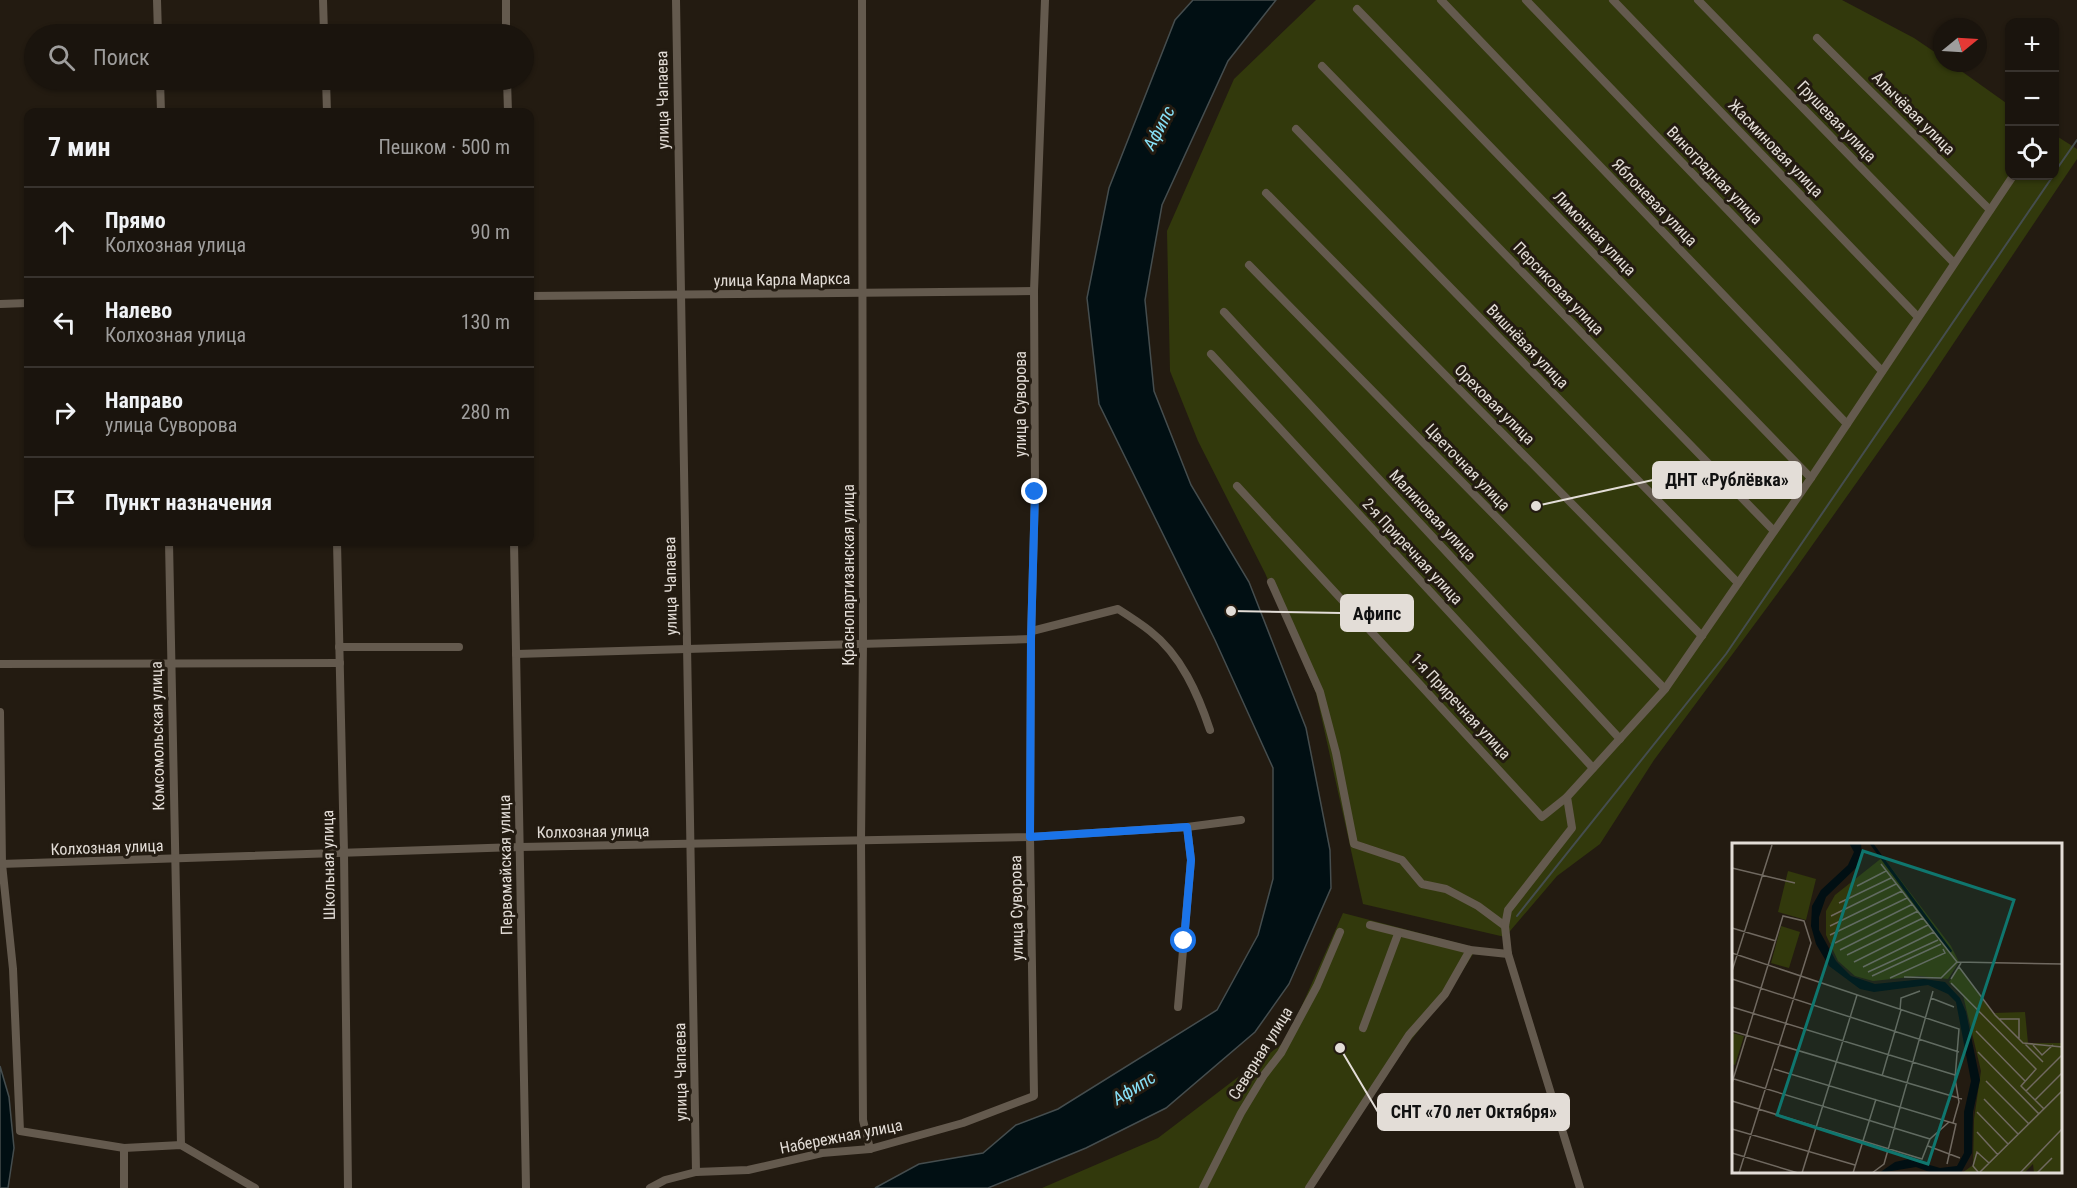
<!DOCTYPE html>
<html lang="ru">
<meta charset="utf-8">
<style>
:root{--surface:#1a140d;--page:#231d16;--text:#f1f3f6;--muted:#9f9e9d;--line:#38332e}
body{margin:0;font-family:"Roboto Condensed",sans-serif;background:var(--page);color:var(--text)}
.controls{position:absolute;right:18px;top:18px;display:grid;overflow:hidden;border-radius:12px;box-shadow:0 2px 4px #0004}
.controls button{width:54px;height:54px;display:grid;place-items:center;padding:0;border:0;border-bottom:2px solid var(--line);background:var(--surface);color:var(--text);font:30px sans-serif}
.compass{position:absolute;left:1933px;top:18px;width:54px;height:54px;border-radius:50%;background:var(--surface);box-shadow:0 2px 4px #0004;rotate:72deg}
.stop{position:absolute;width:18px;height:18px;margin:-14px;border:4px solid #1a73e8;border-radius:50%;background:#fff}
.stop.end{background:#1a73e8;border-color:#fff;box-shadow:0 2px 6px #0008}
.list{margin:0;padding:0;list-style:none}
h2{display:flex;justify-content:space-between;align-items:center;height:78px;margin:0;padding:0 24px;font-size:26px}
h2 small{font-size:20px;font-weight:400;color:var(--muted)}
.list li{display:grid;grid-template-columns:39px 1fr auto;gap:18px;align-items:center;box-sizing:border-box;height:90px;padding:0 24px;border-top:2px solid var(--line)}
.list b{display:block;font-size:22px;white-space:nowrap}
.list p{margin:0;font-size:20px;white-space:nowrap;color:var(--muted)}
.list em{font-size:20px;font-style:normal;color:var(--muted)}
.icon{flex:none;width:33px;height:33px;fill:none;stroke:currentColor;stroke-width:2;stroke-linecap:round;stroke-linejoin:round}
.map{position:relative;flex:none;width:2077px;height:1188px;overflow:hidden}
.search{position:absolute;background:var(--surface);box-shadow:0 2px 4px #0004;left:24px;top:24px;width:510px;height:66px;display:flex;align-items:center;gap:15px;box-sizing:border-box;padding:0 21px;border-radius:33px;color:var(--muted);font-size:22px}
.panel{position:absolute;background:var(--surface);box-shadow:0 2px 4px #0004;left:24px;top:108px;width:510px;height:438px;border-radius:12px}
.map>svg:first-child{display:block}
.green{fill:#32390c}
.water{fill:#010f13;stroke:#454d4e;stroke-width:1.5}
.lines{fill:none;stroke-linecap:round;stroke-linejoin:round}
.stream{stroke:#454d4e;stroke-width:2}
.minor{stroke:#645a4e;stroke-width:8}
.route{stroke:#1a73e8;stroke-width:8}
.labels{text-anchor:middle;stroke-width:6;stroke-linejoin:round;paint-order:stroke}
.street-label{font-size:16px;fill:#e3ddd7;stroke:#231b11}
.water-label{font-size:18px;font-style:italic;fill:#87e0f7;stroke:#231b11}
.inset-river{fill:none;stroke:#010f13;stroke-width:3}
.inset-road{fill:none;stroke:#706960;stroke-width:1.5}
.view{fill:#0f766e;fill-opacity:0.15;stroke:#0f766e;stroke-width:3}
.inset-edge{fill:none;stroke:#e3ddd7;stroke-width:3}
.leader{fill:none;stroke:#e3ddd7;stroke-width:2}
.callout-dot{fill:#e3ddd7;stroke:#231b11;stroke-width:2}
.callout{fill:#e3ddd7;stroke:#e3ddd7;stroke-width:2}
.callout-label{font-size:18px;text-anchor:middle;font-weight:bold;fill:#111}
</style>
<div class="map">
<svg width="2077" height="1188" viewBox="0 0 2077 1188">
<rect width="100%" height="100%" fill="#231b11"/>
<g class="green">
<path d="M1316,0H1842L1914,38L1942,57V63H1950L2009,105L2010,176H2054L2055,135L2077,149V159L1925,386L1794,571L1654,760L1600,844L1557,876L1505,937L1363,904L1316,693L1265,573L1198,441L1170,371L1167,231L1234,79Z"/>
<path d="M1343,913L1477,948L1447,995L1400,1054L1312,1188H1042L1158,1138L1283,1043L1288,1037Z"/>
</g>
<g class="water">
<path d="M1193,0H1276L1228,61L1162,205L1145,300L1154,391L1191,485L1249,582L1306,728L1330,850L1331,888L1289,984L1255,1032L1166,1108L1086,1148L988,1188H875L919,1164L983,1153L1016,1125L1058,1109L1217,1010L1258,935L1273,879V768L1215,640L1099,404L1087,298L1109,188L1175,20Z"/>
<path d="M0,1066L9,1097L14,1148L8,1188H0Z"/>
</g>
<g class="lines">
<g class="stream">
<path d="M2054,173L2077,140"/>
<path d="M1517,916L1726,654L2053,176"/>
</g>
<g class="minor">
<path d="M157,0L158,34"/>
<path d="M323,0L324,34"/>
<path d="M506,0V34"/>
<path d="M676,0L696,1172"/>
<path d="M862,0L863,642L861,841L863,1120L870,1149"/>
<path d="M1441,0L1847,424"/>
<path d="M1526,0L1882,371"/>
<path d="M1613,0L1918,317"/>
<path d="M1698,0L1954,263"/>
<path d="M1357,9L1811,478"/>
<path d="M1817,38L1990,210"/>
<path d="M1322,66L1774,531"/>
<path d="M160,80L161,112"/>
<path d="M326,80L327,112"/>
<path d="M507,80L508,112"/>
<path d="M1296,129L1738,583"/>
<path d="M1266,193L1702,636"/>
<path d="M1249,265L1665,689"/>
<path d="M530,296L1034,291"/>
<path d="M0,304L28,303"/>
<path d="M1224,312L1620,739"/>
<path d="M1211,354L1593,768"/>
<path d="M1237,486L1542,817L1567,797"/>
<path d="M169,542L181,1145"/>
<path d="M337,542L344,853L348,1188"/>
<path d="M514,542L526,1188"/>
<path d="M1271,582L1320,692L1336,753L1354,844L1402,860L1422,884L1446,889L1478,906L1505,926"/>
<path d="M1032,631L1118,609C1129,616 1140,623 1150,631C1181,655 1198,694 1210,730"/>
<path d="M339,647H459"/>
<path d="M516,654L1031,639"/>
<path d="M0,664L340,663"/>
<path d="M0,712L2,864L13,969L20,1131L124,1148L181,1145L255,1188"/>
<path d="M0,864L520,847L1030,837L1187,827L1241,820"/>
<path d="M1370,925L1470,950L1508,954"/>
<path d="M1178,1007L1191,860L1187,827"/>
<path d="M1363,1028L1398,934"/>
<path d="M124,1188V1148"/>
<path d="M650,1188L665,1180L696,1172L748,1170L822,1153L870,1149L963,1123L1034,1096L1030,837L1031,639L1035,492L1034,291L1045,0"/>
<path d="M1203,1188L1241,1113L1264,1075L1281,1053L1317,986L1340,932"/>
<path d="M1309,1188L1409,1035L1445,994L1470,950"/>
<path d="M1580,1188L1508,954L1505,926L1508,910L1572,828L1567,797L1665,689L1811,478L2013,176"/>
</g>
</g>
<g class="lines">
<path class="route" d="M1035,492L1031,639L1030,837L1187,827L1191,860L1184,941"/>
</g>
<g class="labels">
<g class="street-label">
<text transform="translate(662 100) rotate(-91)" y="6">улица Чапаева</text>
<text transform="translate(1914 113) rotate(45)" y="6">Алычёвая улица</text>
<text transform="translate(1837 121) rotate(46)" y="6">Грушевая улица</text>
<text transform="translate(1776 148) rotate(46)" y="6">Жасминовая улица</text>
<text transform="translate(1715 175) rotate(46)" y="6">Виноградная улица</text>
<text transform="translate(1655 202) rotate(46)" y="6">Яблоневая улица</text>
<text transform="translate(1595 233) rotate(46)" y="6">Лимонная улица</text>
<text transform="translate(782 279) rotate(-1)" y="6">улица Карла Маркса</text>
<text transform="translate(1559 288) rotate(46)" y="6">Персиковая улица</text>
<text transform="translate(1528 346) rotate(46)" y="6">Вишнёвая улица</text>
<text transform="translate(1020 404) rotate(-90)" y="6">улица Суворова</text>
<text transform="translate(1495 404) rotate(45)" y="6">Ореховая улица</text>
<text transform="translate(1468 467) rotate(46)" y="6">Цветочная улица</text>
<text transform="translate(1433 515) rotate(47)" y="6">Малиновая улица</text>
<text transform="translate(1413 551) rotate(47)" y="6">2-я Приречная улица</text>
<text transform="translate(848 575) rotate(-90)" y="6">Краснопартизанская улица</text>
<text transform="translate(670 586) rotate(-91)" y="6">улица Чапаева</text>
<text transform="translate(1461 706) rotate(47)" y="6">1-я Приречная улица</text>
<text transform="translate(157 736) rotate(-91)" y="6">Комсомольская улица</text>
<text transform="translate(593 831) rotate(-1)" y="6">Колхозная улица</text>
<text transform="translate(107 847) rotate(-2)" y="6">Колхозная улица</text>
<text transform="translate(328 865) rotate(-91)" y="6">Школьная улица</text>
<text transform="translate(505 865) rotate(-91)" y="6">Первомайская улица</text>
<text transform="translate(1016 908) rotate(-91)" y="6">улица Суворова</text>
<text transform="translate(1260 1053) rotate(-58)" y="6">Северная улица</text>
<text transform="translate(680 1072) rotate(-91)" y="6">улица Чапаева</text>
<text transform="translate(841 1136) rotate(-11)" y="6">Набережная улица</text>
</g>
<g class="water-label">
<text transform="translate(1159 128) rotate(-62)" y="6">Афипс</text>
<text transform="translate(1134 1088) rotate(-32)" y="6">Афипс</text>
</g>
</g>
<g transform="translate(1732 843)">
<rect width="330" height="330" fill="#231b11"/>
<path d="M151,14L219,103L227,119L216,136L188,133L141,138L123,133L106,118L94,92V68L103,52ZM56,28L84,36L74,77L46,69ZM49,83L68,89L57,125L39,120ZM227,123L261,170L293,169L296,200H330V330H302L301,321L292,330H230L241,322L242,276L249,228L231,152L217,139ZM0,190L12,193L3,222L0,221Z" fill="#32390c"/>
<path d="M117,0H129L130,13L125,24L94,54L87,74V87L104,118L119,133L143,141L192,136L213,139L228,155L234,169L248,237L241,269L240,310L229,330H200L184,324L147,330L163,319L177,316L208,325L225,323L232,310V269L239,238L224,159L216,151L196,142L142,149L128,146L97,123L84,101L79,83L80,63L89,47L116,22L122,9Z" fill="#010f13"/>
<path class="inset-river" d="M139,0L219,109"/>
<path class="inset-road" d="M149,21L225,119L330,121M0,25L63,40M125,43L154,28M107,60L159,35M99,73L164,41M98,83L170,48M0,85L44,98M98,92L175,55M103,100L181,61M108,107L186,68M0,110L227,186L223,236L227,259L221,280M115,112L191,75M122,119L196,82M131,124L202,89M227,124L263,172L291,200L330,204M0,128L40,2M136,129L206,97M140,133L209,101M172,134L209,135L225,119M158,135L213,110L211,106M0,136L227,209M219,136L229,120M219,140L304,226L289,243L312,266M199,155L222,164M0,164L223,232M168,167L169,155L188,148M267,176H287V196M0,188L230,256M244,188L293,238M293,201L311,219M301,202L310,212L321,202M246,209L307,271M42,226L224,281L215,321M150,233L169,167M2,236L198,296M254,238L297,281M0,240L51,73L72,78L79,100L7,330M294,248L330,212M252,256L286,291M303,257L330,230M0,258L190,316L198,296L217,279M245,269L276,301M0,286L123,322M245,289L266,312M196,303L228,315M0,310L66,330M70,330L125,152M121,330L144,256M140,330L152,321L201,148M247,330L330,248M247,330L241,323L245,309L257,320M288,330L330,286M305,330L320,315"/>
<path class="view" d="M131,8L282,57L196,321L45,272Z"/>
<rect width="330" height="330" class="inset-edge"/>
</g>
<path class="leader" d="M1536 506L1653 480M1231 611L1341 613M1340 1048L1378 1112"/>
<g class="callout-dot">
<circle cx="1536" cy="506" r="6"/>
<circle cx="1231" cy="611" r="6"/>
<circle cx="1340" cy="1048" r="6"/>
</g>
<g class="callout">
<rect x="1653" y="462" width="148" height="36" rx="6"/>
<rect x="1341" y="595" width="72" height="36" rx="6"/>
<rect x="1378" y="1094" width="191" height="36" rx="6"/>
</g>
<g class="callout-label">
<text x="1727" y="486">ДНТ «Рублёвка»</text>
<text x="1377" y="620">Афипс</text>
<text x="1474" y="1118">СНТ «70 лет Октября»</text>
</g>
</svg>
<div class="controls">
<button>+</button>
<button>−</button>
<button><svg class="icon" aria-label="locate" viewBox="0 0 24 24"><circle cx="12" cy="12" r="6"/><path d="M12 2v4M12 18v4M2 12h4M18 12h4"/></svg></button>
</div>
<svg class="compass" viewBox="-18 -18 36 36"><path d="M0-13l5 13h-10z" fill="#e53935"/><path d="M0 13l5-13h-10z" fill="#9f9e9d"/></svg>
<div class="stop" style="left:1184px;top:941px"></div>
<div class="stop end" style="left:1035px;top:492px"></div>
<div class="search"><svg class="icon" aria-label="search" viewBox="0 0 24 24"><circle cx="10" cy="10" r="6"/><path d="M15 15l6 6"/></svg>Поиск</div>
<section class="panel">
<h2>7 мин<small>Пешком · 500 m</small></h2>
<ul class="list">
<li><svg class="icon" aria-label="ahead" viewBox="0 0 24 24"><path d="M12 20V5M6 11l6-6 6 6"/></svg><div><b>Прямо</b><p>Колхозная улица</p></div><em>90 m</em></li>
<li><svg class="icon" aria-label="left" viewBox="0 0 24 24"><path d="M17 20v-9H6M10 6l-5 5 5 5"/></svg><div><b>Налево</b><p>Колхозная улица</p></div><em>130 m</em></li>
<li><svg class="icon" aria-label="right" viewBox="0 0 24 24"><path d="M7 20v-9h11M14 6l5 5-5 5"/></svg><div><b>Направо</b><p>улица Суворова</p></div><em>280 m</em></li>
<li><svg class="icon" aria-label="arrive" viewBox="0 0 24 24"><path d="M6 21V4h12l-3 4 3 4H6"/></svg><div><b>Пункт назначения</b></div></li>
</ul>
</section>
</div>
